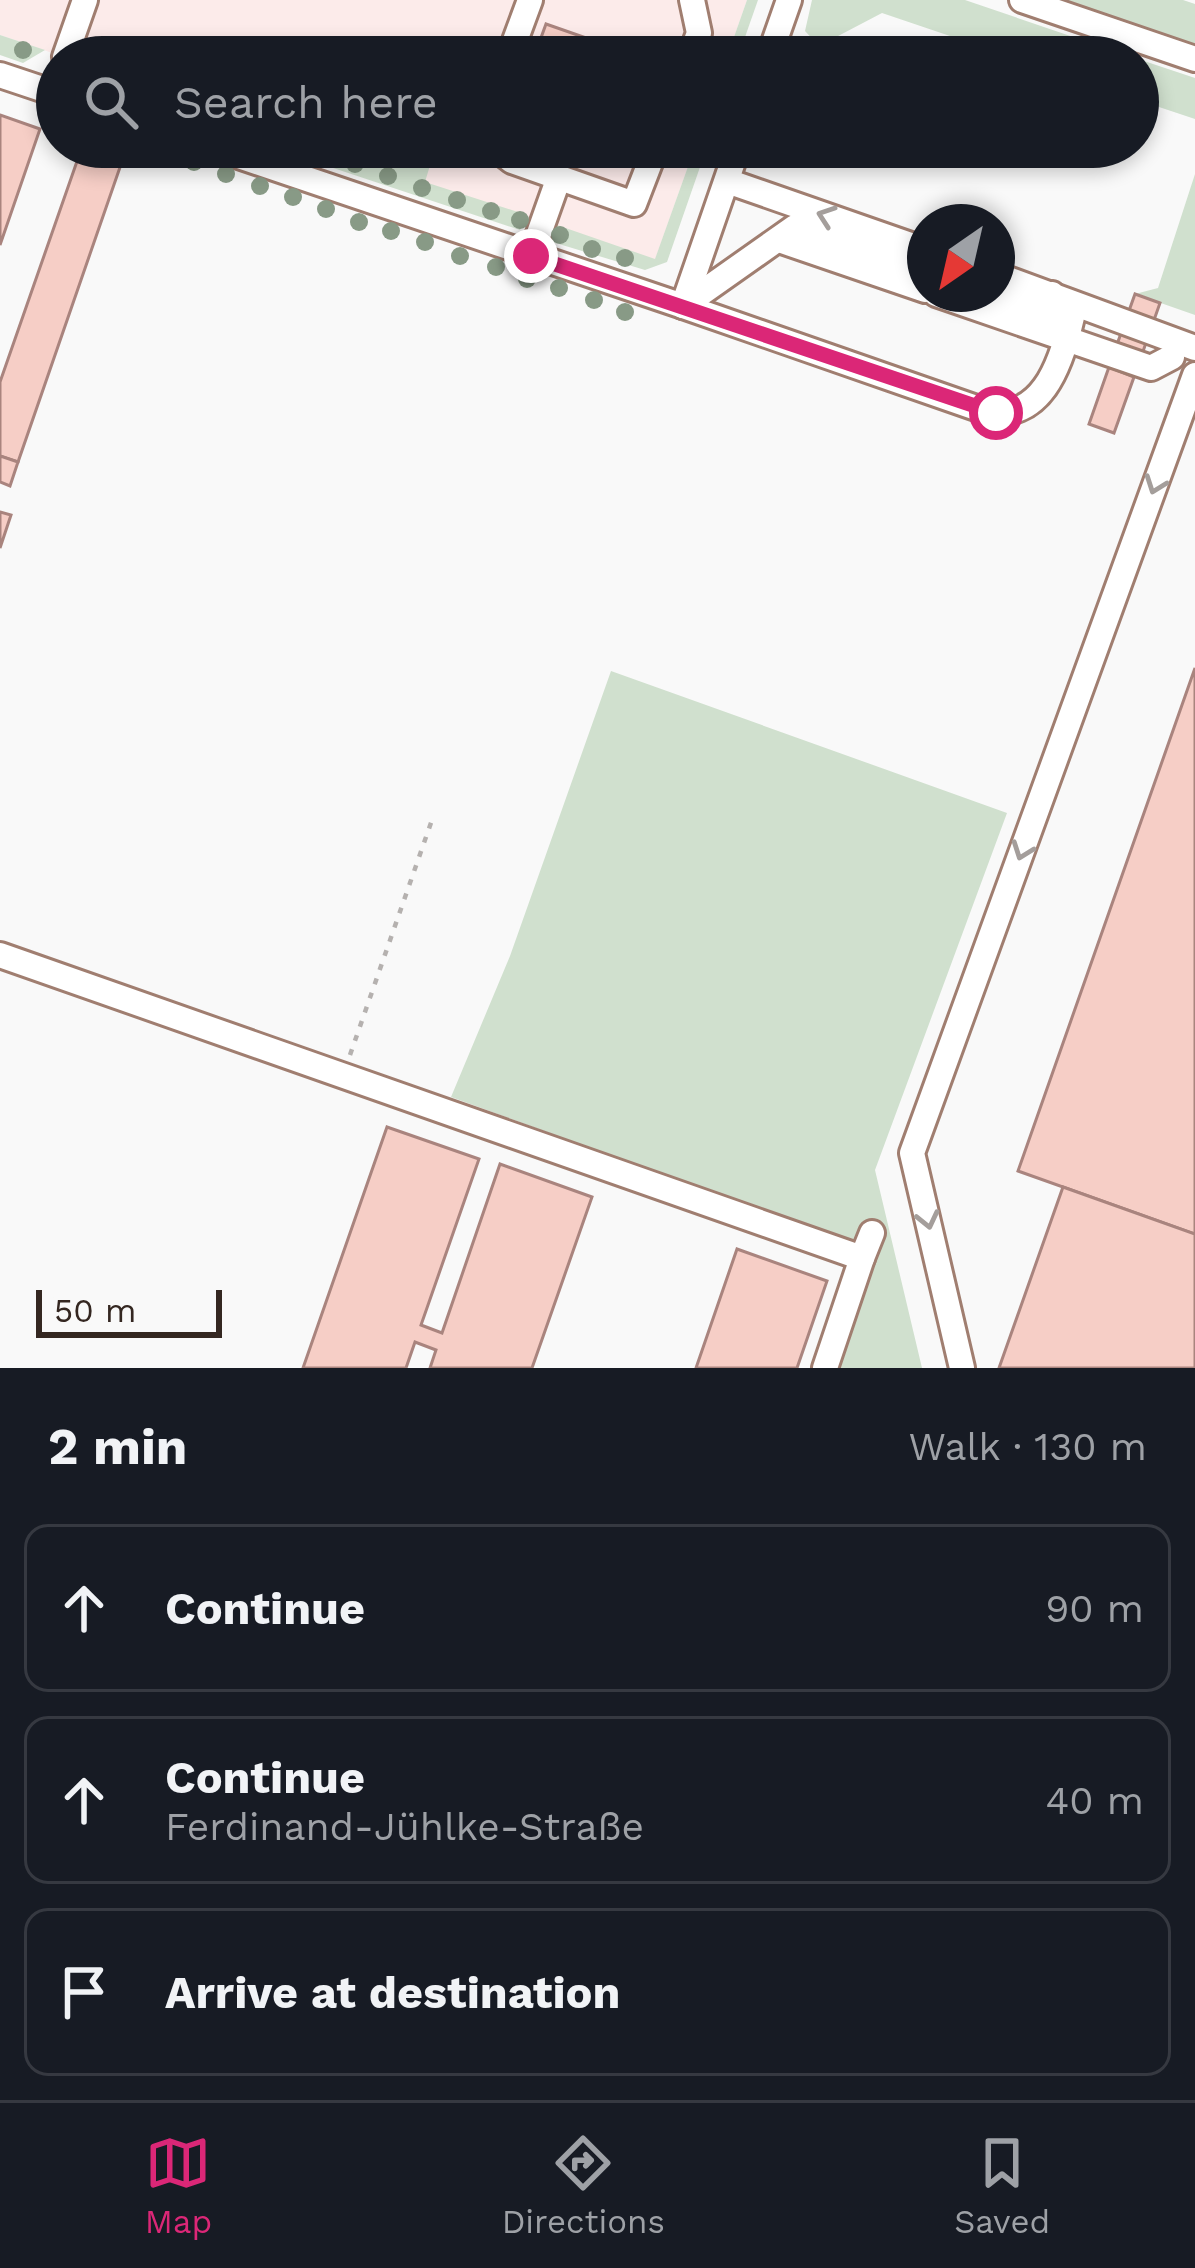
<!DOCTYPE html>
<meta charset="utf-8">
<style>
:root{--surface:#171b24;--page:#242831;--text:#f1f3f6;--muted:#9ea1a6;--line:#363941;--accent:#db2777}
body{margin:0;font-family:"Work Sans",sans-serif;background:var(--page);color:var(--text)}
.compass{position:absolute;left:907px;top:204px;width:108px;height:108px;border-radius:50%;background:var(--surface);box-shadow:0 6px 18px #0003;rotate:214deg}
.scale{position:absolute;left:36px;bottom:30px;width:186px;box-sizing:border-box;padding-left:12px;border:6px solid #342721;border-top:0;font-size:33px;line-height:42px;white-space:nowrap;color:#342721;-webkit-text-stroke:9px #f9f9f9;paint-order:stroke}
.stop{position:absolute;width:36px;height:36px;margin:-27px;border:9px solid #db2777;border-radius:50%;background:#fff}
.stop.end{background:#db2777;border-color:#fff;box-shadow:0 3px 12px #0008}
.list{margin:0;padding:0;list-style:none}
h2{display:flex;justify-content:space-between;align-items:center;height:156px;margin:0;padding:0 48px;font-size:51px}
h2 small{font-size:39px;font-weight:400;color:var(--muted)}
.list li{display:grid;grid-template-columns:78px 1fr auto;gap:36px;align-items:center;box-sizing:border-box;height:168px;margin:0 24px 24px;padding:0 24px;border:3px solid var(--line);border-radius:24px}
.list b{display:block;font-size:45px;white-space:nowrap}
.list p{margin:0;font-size:39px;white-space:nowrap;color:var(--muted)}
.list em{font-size:39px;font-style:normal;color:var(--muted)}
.icon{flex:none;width:66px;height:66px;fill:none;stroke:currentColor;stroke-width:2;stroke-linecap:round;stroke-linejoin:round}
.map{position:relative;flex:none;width:1195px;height:1368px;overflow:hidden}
.search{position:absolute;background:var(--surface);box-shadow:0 6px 18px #0003;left:36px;right:36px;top:36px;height:132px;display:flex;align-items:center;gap:30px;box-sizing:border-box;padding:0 42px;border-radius:66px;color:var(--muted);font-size:45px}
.sheet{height:732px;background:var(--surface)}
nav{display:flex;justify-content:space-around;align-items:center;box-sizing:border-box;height:168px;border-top:3px solid var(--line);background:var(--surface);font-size:33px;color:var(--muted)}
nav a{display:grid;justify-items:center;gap:6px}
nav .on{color:var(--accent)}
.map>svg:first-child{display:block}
.commercial{fill:#fcebea}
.green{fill:#d0e0ce}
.building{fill:#f6cec6;stroke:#a9847e;stroke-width:3}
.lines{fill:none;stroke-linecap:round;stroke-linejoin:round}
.minor-casing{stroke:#a07e70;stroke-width:30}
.path{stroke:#b5b1af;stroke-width:4.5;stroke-dasharray:6 9;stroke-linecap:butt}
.minor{stroke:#fff;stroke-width:24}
.tree{fill:#889a86}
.oneway{stroke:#a49e9b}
.route{stroke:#db2777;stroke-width:15}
</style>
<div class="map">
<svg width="1195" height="1368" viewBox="0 0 1195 1368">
<rect width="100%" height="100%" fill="#f9f9f9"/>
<g class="commercial">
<path d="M0,0H747L727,57H64L0,35Z"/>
<path d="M323,147H695L655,260L424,182L430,162L400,152L393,171Z"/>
</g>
<g class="green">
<path d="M747,0H758L738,57H727Z"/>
<path d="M812,0H965L1132,57H1012L882,13L819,46L805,31Z"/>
<path d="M1056,0H1183L1195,4V46Z"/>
<path d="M0,35L45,50L23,63L0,55Z"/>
<path d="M1138,59L1195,78V119L1138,100Z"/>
<path d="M270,147H323L392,171L399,152L431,162L425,182L527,215L520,230Z"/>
<path d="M695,147H707L667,262L645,270L549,241L554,224L655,259Z"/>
<path d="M1195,174V315L1135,294L1158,288Z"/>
<path d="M611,671L1007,813L875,1170L922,1368H824L862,1258L842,1240L451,1097L510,956Z"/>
</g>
<g class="building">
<path d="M546,24L638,56V57H534Z"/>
<path d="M0,115L40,129L0,245Z"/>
<path d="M82,147H127L18,462L0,456V382Z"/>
<path d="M1135,294L1160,303L1134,377L1109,367Z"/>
<path d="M1109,367L1134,377L1114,433L1089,424Z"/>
<path d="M0,456L18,462L10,486L0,482Z"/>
<path d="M0,512L11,515L0,548Z"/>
<path d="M1195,668V1234L1018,1171Z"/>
<path d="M387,1127L479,1159L421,1325L442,1333L500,1164L592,1197L532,1368H430L436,1350L415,1342L406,1368H303Z"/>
<path d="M1063,1187L1195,1234V1368H999Z"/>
<path d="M737,1249L827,1281L797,1368H696Z"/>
</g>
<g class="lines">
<g class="minor-casing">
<g id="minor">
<path d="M1022,0L1195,59"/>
<path d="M65,57L85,0"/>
<path d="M509,57L530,0"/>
<path d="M690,57L699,33L692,0"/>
<path d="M769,57L789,0"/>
<path d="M0,75L57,94"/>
<path d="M212,147L683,306L738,147"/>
<path d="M494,147L512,161L634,204L656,147"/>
<path d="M727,181L925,250"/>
<path d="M779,240L925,290"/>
<path d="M531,256L558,180"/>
<path d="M997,275L1195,348"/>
<path d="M936,294L1151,368L1172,357"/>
<path d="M988,294L1051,316"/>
<path d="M683,306L982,410C1041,425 1061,365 1072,317L1052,294"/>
<path d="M683,306L795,227L925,272"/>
<path d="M0,955L862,1258L872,1233"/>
<path d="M825,1368L862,1258"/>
<path d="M962,1368L912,1153L1195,375"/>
</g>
</g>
<path class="path" d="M350,1055L433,817"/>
<use href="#minor" class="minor"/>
</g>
<g class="tree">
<circle cx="23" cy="50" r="9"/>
<circle cx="194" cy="162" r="9"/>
<circle cx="355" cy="164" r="9"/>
<circle cx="226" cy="174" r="9"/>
<circle cx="388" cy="176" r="9"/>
<circle cx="260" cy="186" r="9"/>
<circle cx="422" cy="188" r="9"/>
<circle cx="293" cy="197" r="9"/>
<circle cx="457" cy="200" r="9"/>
<circle cx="326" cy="209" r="9"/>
<circle cx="491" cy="211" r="9"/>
<circle cx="520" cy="220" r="9"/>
<circle cx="359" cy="222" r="9"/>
<circle cx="391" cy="231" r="9"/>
<circle cx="560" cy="235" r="9"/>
<circle cx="425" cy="242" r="9"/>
<circle cx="592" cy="249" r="9"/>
<circle cx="460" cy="256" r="9"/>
<circle cx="625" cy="258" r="9"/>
<circle cx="496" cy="267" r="9"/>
<circle cx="527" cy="279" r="9"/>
<circle cx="559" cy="288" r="9"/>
<circle cx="594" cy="300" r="9"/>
<circle cx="625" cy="312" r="9"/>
</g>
<defs><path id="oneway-chevron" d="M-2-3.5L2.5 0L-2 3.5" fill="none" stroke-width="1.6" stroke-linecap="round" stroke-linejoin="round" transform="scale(3)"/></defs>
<g class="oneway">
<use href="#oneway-chevron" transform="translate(826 216) rotate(-161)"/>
<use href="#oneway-chevron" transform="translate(1155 485) rotate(110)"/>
<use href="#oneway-chevron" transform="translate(1022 851) rotate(110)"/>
<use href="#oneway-chevron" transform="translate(928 1220) rotate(77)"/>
</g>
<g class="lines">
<path class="route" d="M531,256L996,413"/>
</g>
</svg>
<svg class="compass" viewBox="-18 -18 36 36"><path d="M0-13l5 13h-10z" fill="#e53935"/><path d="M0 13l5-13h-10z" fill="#9ea1a6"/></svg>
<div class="scale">50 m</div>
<div class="stop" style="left:996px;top:413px"></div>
<div class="stop end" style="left:531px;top:256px"></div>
<div class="search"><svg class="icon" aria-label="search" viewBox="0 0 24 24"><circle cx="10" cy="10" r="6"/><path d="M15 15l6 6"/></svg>Search here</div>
</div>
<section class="sheet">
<h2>2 min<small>Walk · 130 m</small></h2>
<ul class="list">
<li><svg class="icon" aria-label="ahead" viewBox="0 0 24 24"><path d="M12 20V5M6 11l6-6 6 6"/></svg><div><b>Continue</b></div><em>90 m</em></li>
<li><svg class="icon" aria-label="ahead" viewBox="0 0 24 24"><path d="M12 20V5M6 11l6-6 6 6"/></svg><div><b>Continue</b><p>Ferdinand-Jühlke-Straße</p></div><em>40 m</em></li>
<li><svg class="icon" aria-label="arrive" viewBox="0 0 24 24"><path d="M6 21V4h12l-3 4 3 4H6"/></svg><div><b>Arrive at destination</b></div></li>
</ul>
</section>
<nav>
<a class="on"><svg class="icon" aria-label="map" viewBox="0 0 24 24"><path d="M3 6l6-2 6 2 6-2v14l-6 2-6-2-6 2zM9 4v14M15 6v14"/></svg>Map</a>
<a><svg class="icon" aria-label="directions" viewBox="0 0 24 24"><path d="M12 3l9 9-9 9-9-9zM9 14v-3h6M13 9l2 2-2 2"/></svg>Directions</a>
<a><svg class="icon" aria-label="saved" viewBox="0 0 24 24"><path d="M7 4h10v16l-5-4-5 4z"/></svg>Saved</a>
</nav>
